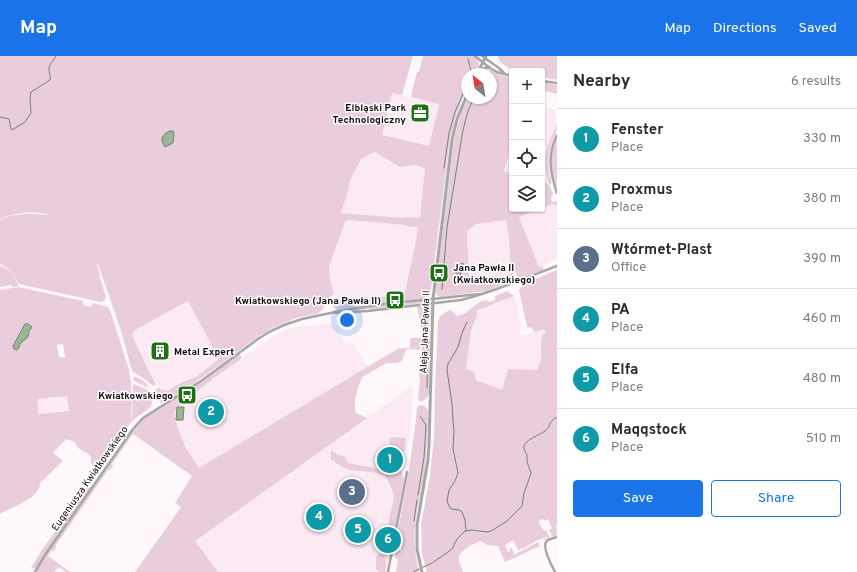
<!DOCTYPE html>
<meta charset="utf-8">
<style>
:root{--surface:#fff;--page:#f2f2f3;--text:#2b2b33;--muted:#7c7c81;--line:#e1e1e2;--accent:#1a73e8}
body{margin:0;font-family:Overpass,sans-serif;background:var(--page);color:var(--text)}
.controls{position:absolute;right:12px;top:12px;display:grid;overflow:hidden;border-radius:4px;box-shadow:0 1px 3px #0004}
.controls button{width:36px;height:36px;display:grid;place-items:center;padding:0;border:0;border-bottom:1px solid var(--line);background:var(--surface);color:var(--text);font:20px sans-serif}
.compass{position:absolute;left:461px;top:12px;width:36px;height:36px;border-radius:50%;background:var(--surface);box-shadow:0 1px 3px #0004;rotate:330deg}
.you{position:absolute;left:347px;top:264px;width:14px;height:14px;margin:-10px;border:3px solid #fff;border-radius:50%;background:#1a73e8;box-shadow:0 0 0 6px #1a73e833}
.badge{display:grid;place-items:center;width:26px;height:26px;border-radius:50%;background:var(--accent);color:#fff;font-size:13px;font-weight:700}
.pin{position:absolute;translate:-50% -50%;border:2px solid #fff;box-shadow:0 1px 4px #0006}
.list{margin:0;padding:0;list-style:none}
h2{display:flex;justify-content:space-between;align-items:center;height:52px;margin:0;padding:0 16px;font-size:17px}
h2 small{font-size:13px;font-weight:400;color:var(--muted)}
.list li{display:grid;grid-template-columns:26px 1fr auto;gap:12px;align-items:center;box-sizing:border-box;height:60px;padding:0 16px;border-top:1px solid var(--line)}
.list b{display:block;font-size:15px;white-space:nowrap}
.list p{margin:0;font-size:13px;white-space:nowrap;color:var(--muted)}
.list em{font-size:13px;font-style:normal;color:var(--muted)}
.actions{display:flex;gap:8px;padding:12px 16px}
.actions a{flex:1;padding:9px 0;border:1px solid var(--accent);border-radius:4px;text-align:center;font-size:14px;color:var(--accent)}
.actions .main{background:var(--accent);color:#fff}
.icon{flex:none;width:22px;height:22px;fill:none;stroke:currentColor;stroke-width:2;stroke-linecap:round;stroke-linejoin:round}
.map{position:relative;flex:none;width:557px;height:516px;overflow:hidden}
header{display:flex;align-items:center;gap:24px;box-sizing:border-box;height:56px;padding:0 20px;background:var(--accent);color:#fff}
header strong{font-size:19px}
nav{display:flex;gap:22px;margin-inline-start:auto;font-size:14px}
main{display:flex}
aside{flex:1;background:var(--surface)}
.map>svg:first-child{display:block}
.built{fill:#fbe9f3}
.green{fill:#e9cddc;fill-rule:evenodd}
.water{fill:#9bb697;stroke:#71836e}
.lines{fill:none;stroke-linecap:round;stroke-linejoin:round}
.stream{stroke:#71836e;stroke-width:1}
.minor{stroke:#a5a8a5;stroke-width:2.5}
.tertiary{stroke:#a5a8a5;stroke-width:3}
.labels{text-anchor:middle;stroke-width:3;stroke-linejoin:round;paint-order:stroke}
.poi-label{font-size:10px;font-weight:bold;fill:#100c0e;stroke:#fff;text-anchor:end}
.street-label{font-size:10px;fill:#100c0e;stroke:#fff}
</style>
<header>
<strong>Map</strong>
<nav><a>Map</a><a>Directions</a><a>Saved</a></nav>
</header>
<main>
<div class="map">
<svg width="557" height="516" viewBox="0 0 557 516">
<rect width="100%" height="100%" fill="#fef8fb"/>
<g class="built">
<path d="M392,37L439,48L429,91L382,79Z"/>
<path d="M542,50L556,54L555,60L557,62V69L548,87L545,101L546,115L549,128L542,126Z"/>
<path d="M512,89V117L504,115Z"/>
<path d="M375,96L400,111L417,109L426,113L420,162L406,161L404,162L341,157L346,142L350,125L361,103Z"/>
<path d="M553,148L557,150V202L539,212L519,161Z"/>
<path d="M348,164L404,169L405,170L419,171L416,189L405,236L402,238L360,244L343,245L335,240L330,223L329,211L335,194L345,166Z"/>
<path d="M506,164L509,182L511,216L508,221L497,225L484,228L472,229L469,220L467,175L476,168Z"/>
<path d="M514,240L515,245L517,246L521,271L519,274L521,280L544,273L545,276L541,280L540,284L541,303L537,314L508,313L502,334L476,324L466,313L471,275H474L472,271L475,266L477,254L488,251V250Z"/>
<path d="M188,245L219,303L197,320L183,326L167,335L160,333L145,307L132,279L135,274Z"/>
<path d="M332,268L346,288L352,285L368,311L199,413L186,392L182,383L174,360L177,351L215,321L240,303L245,301L246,299L269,283L281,276L295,271Z"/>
<path d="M413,329L412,360L407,398H406L404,413L400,415L392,479L394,480L387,516H218L194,485Z"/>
<path d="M67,339L69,355L39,358L36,343Z"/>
</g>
<g class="green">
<path d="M0,0H413L402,39L392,37L382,79L429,90L439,48L411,41L412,35L417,16H419L423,0H474C482,6 479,10 475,18H467V30L465,37L456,60L450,84L430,240L427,243L391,246L386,247L337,254C331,251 333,246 336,241L343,245L360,244L402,238L405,236L417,180L418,171L405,170L404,169L348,164L345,166L335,194L329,211L330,223L334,238L330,241L322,254L317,258L299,261L289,265L272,272L258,281L200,323L165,347L160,346L155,338L156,333L159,332L160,333L167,335L183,326L197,320L219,303L188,245L135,274L132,279L145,307L156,328V329L153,330L146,324L132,315L122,278L98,208L97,209L100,219L99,221L101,225L106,241L104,245L100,246L19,228C12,215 10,215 0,207V164C14,156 34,158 49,159C36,154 12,157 0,163ZM375,96L400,111L417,109L425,113L420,162L406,161L404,162L341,157L346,142L350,125L361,103Z"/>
<path d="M498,0H557V24L542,21V15H515L508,12L499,5Z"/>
<path d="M487,13L493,15L499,18L512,22V89L504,115L512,117V153H540L519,161L539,211L543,210V213L542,215L520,222L517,220L516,216H514V222L513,225L486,235L441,241C438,240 437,240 436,237C434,232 437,224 438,218C439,214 439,209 439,205L453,90C456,73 460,57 468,42H491V18H481L482,15ZM506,164L509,182L511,216L508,221C496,225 485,228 472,229L469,220L467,175L476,168Z"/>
<path d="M542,26L557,29V38L542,34Z"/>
<path d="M557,69C557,79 553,81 551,90C547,102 548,116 552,127L549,128L553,138L551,142L552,146L557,145V150L553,148L542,152V126L549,128C542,102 545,92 557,69Z"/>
<path d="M557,82V131C551,114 549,100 557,82Z"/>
<path d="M0,210C10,213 15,220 19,230L12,231L11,229L0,231Z"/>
<path d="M557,214V470H556L557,473V479L552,481L549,474L552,472L548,463L545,465L543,463L539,465V467L544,475L546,474L550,482L544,484L543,483L547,482L546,481C542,483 539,483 536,485C530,488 526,492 520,493V494H518L514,485H511L505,489L508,496L510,495L509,493L512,492L514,499L538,486L540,490L505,506L498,490L487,489L481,485C474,487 458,495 459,503C459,507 462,512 463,516H427L422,498L421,469L430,420L434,382L435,333L438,264H439C439,259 446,256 450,254L452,255L457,260C461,259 466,257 469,254C476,250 481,241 490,246L495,244V240L508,235L509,236L510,238L514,239V240L488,250V251L477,254V259L471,275L466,313L474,316L476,324L502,334L508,313L537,314C538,310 541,306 541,302C542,291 538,285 545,276L544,273L534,276L532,272L527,271L519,234L525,227Z"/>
<path d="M18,231L83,245V249L91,251L93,247L108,251L111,257L129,314L131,326L132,343L131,362H132L133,329L134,328L150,335L154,343C152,345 152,349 150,351C147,355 135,362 131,366L98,413C92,409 90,409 91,401L86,396H84L77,391L75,386L66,383L53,397L63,405L40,427C40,443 11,451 0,458V234ZM63,288L65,301H59L57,289ZM67,340L69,355L39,358L37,343Z"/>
<path d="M424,245H428L430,246L363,254L338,256L386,249Z"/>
<path d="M426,249L430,251L431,254L429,270L430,283L429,338C426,343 424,346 419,345L418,343L420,324L419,320L421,305L422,289V276L417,250Z"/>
<path d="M410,282H421L420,294L409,293L406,294L402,305L397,307H387L362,321L359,329L355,343V353L356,357L367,362L195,485L218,516H135L181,451L175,447L192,420L133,378L112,408L113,410L110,414H108L56,489V491L54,495H51L48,500L70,516H66L59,511L54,516H35L36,513L31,512L42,494L88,429L92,432L133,373L143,362L201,325L239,297L242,302L215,321L176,352L174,360L182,383L186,392L199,412L399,292H410Z"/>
<path d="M134,320C140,323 146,325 149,332L134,325L133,323Z"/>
<path d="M419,349L425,350L428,355C428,374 427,394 425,413C422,432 417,451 415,470C413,486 416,501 419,516H396L398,504L395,501L396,494L401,495L403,481L397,479C405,437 413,395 417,352Z"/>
<path d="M390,381L406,382L405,395H389Z"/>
<path d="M331,395L338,399L344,400L348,407L385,414L386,410L393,415H401L404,423L394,480C382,473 394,450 394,439C394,437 389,427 388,424C382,413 358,417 347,413C341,411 336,406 331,404Z"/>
<path d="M379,498L383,499L385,501L386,509L385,516H378L379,514H376V501Z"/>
</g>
<g class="water">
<path d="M170,75H173L174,77L173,87L165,91C160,83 161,79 170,75Z"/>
<path d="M463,207L464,215L461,216L460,219L457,220L455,214L456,212L459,210L460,212H461V208Z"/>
<path d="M25,268C28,267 30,269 32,271L29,275L28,281C24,285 19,286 19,292L17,294L14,293L13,290Z"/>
<path d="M177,351H184L183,364H176Z"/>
</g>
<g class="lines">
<g class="stream">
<path d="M468,3L471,15L469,18"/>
<path d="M0,61L9,63L10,66V70L12,74L25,66L31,57L30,42L31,36L50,24C51,20 49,17 49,13C49,8 54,4 56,0"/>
<path d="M444,112L449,77L455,56L463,38L465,28L467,24"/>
<path d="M442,233L447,171L463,74L468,55L474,42"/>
<path d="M426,257L425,273L428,285L427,332"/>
<path d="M418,439L424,402L426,369L420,360"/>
<path d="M414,465L417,444"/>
<path d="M466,475L465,464L462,456L459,454L452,453L450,452L447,445L449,434L455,425L458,417L453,393L454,375L453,364L452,348L447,314L448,308L458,291L462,277L467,266"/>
<path d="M413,516L432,507L448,496L452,493L457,483L465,475L472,474L487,476L491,475L507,465L522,450L524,437L527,429L531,417L527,406V399L524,393V389C529,382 538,380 545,375C552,370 547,366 557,361"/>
</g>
<g class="minor">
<path d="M475,0L490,12L497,16L512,20"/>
<path d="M482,0L499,12L504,17"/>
<path d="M542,25L557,27"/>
<path d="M557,79C547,99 550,116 557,137"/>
<path d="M336,257L368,255L461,244C494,236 525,222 557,210"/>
<path d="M35,516L45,499L133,373L143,362L201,325L258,283L269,276L284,269L302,263L345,254L385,248L480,238"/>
<path d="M388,516L407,416"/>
<path d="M555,516C552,510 542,492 546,486C548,483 554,482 557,481"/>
</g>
<g class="tertiary">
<path d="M479,14L489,11"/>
<path d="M477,18L486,0"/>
<path d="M422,516L417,493V469L428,404L429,389L433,243L452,84L457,63L467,39"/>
</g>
</g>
<defs>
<g id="office-square" transform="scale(1)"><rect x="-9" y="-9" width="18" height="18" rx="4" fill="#1f7017" stroke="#fff"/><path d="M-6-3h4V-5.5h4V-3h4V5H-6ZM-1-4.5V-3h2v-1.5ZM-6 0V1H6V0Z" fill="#fff"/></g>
<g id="bus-square" transform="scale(1)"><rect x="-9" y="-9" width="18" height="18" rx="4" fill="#1f7017" stroke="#fff"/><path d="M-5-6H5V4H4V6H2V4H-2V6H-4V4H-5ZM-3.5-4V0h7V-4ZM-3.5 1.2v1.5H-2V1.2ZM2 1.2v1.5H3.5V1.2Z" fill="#fff"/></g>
<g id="building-square" transform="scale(1)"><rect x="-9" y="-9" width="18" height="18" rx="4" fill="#1f7017" stroke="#fff"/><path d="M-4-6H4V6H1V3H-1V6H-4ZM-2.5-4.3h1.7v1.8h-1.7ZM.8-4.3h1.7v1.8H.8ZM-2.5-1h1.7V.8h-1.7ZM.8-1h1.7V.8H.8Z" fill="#fff"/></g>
</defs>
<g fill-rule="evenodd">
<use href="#office-square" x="420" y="57"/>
<use href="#bus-square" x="439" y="217"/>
<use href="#bus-square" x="395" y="244"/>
<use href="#building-square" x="160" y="295"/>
<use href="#bus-square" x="187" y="339"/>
</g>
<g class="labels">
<g class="poi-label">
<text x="406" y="55">Elbląski Park<tspan x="406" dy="12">Technologiczny</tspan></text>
<text x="453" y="215" text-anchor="start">Jana Pawła II<tspan x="453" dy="12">(Kwiatkowskiego)</tspan></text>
<text x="381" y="248">Kwiatkowskiego (Jana Pawła II)</text>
<text x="174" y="299" text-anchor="start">Metal Expert</text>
<text x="173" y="343">Kwiatkowskiego</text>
</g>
<g class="street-label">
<text transform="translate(424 276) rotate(-88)" y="4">Aleja Jana Pawła II</text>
<text transform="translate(89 422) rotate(-55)" y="4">Eugeniusza Kwiatkowskiego</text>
</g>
</g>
</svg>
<div class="controls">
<button>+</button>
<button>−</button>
<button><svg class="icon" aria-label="locate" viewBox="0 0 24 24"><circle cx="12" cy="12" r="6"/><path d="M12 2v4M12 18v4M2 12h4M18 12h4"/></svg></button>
<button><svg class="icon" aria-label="layers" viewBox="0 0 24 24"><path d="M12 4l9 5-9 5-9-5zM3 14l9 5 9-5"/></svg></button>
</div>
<svg class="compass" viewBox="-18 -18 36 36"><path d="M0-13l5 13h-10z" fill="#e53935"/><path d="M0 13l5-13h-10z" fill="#7c7c81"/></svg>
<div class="you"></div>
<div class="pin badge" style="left:390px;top:404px;background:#0f9aa8">1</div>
<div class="pin badge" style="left:211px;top:356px;background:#0f9aa8">2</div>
<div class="pin badge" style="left:352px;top:436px;background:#5c6f8a">3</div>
<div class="pin badge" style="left:319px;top:461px;background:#0f9aa8">4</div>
<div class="pin badge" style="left:358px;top:474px;background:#0f9aa8">5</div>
<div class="pin badge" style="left:388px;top:484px;background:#0f9aa8">6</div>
</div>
<aside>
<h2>Nearby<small>6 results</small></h2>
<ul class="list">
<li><span class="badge" style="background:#0f9aa8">1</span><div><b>Fenster</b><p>Place</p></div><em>330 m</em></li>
<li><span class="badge" style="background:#0f9aa8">2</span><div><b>Proxmus</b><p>Place</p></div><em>380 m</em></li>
<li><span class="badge" style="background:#5c6f8a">3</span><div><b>Wtórmet-Plast</b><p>Office</p></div><em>390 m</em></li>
<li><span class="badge" style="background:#0f9aa8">4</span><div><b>PA</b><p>Place</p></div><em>460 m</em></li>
<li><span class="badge" style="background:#0f9aa8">5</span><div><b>Elfa</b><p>Place</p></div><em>480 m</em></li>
<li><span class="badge" style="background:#0f9aa8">6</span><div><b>Maqqstock</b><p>Place</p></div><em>510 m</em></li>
</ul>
<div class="actions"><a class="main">Save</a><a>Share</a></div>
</aside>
</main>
